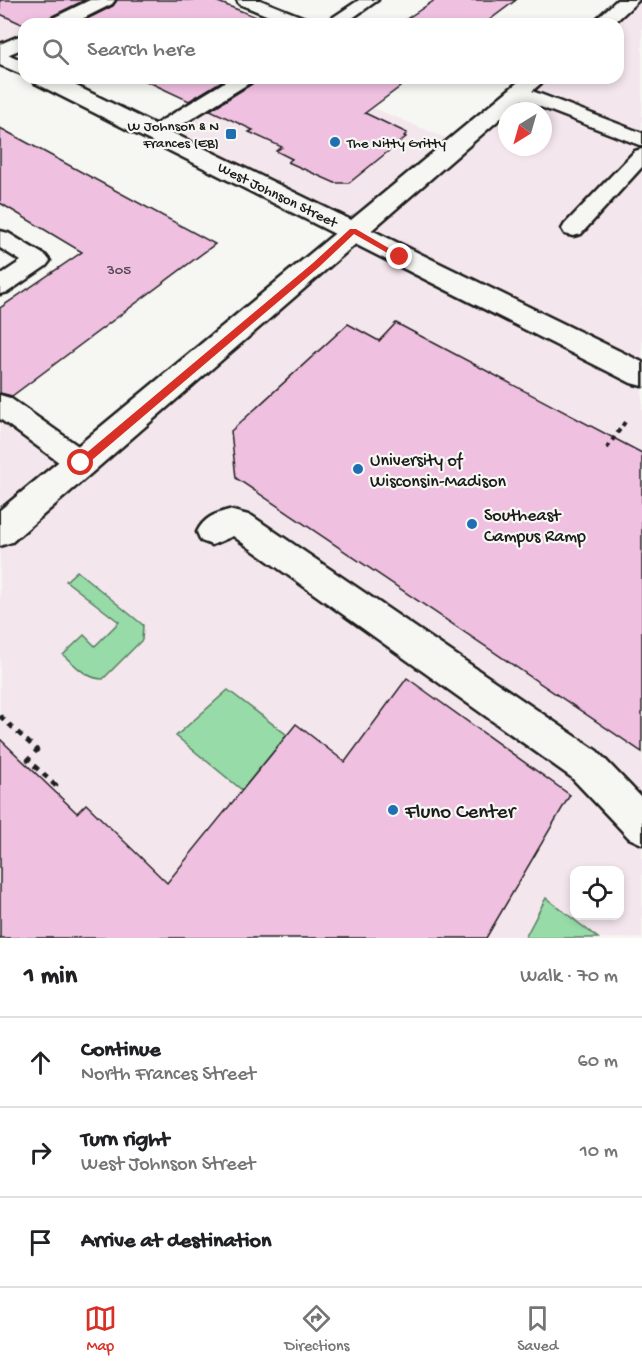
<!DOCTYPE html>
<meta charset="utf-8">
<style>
:root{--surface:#fff;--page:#f2f2f2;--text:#202124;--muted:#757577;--line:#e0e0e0;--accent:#d93025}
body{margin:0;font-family:"Gochi Hand",sans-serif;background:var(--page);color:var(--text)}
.controls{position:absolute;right:18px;bottom:18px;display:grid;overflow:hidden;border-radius:12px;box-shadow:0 3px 9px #0003}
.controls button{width:54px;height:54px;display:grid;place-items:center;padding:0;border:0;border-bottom:2px solid var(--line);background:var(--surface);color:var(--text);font:30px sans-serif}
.compass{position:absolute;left:498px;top:102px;width:54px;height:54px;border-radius:50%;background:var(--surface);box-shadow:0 3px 9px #0003;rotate:217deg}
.stop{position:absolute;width:18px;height:18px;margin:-14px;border:4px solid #d93025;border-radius:50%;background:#fff}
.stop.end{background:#d93025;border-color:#fff;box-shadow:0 2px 6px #0008}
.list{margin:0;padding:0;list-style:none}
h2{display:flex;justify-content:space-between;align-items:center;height:78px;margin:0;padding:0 24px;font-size:26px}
h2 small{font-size:20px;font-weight:400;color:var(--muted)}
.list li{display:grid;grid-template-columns:39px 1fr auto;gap:18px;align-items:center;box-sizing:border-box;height:90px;padding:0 24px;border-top:2px solid var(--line)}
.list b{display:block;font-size:22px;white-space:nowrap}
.list p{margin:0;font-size:20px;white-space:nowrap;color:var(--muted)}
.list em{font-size:20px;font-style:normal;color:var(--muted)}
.icon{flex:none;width:33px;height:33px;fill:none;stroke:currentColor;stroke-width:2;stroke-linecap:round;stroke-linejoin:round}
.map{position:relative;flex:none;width:642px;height:938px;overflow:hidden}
.search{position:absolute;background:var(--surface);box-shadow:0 3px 9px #0003;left:18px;right:18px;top:18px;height:66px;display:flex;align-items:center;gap:15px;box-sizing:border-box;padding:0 21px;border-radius:18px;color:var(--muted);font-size:22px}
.sheet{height:348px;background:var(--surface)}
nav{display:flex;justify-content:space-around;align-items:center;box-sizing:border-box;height:84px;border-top:2px solid var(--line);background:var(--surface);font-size:16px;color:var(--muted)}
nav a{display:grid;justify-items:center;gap:3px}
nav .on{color:var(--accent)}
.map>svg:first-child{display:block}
.built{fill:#f4e6ed;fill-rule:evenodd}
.green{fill:#96dba8;stroke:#597c62;stroke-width:1.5}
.building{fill:#f0c0e1;stroke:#1c1c1c;stroke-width:1.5}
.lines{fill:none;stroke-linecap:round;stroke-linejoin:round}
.lane-casing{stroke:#1c1c1c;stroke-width:5}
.street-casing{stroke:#1c1c1c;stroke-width:5}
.secondary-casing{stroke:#1c1c1c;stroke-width:5}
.path-far1{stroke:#1c1c1c;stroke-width:4;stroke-dasharray:4.5 4.5;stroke-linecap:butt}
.path{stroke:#1c1c1c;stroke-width:4.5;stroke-dasharray:6 6;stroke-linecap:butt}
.lane{fill:#f6f6f2;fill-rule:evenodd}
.street{fill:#f6f6f2;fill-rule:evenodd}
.secondary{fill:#f6f6f2;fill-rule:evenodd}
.route{fill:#d93025}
.poi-dot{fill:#1f6fb2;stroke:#f6f6f2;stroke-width:2}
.labels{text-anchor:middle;stroke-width:4.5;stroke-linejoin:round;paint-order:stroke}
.far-poi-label{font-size:15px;fill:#1c1c1c;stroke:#f6f6f2;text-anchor:end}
.far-street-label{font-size:15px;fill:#1c1c1c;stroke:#f6f6f2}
.number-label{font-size:15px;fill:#51454d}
.poi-label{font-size:18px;fill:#1c1c1c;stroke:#f6f6f2;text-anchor:start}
.near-poi-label{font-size:21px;fill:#1c1c1c;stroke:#f6f6f2;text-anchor:start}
</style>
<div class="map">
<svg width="642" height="938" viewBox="0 0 642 938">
<rect width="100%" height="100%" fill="#f6f6f2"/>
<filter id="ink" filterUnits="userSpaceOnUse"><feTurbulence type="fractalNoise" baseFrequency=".0167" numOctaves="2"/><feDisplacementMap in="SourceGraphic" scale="12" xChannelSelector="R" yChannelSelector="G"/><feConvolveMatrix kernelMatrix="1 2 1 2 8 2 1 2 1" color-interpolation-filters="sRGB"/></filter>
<g filter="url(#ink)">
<g class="built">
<path d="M0,0H105L56,24H24V40L0,52Z"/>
<path d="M630,0H642V938H0V405L81,463L353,231L146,129L228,78H301L458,143L537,78H618V24H601ZM507,111H543V147H507ZM574,870H620V916H574Z"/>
</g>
<g class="green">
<path d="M77,571L143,625L142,640L103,679C87,679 75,665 63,655L84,635L95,646L119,622L66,581Z"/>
<path d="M228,690L287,735L242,790L176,736Z"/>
<path d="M546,898L598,938H525Z"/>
</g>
<g class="building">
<path d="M0,0H85L48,18L44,24L24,25L0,14Z"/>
<path d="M117,0H213L274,24H77L113,6Z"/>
<path d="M435,0H516L484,24H399Z"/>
<path d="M140,78H227L189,101Z"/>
<path d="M255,78H412L365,113L407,133L404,136L406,137L349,183H335L288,162L292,159L276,151L282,147L249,132L253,130L210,110L252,84Z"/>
<path d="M0,128L215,244L12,396L0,393V308L82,252L0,203Z"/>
<path d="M396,323L642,453V752L236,478L231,431L348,324L379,341Z"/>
<path d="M407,678L570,795L486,938H0V739L77,813L86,804L167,883L296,724L345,762Z"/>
</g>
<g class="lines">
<g class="lane-casing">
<g id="lane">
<path d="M237,0H260L310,20L313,24H289L239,4Z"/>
<path d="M359,0H378L344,24H323Z"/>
<path d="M231,78H253L251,82L162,137H148L145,133L148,129Z"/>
<path d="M519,86L642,133V146L512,96L510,92L512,88Z"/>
<path d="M642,149V167L581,234L573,236L565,234L562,229L565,224L635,151Z"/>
<path d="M0,231L8,233L46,256L50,261L46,266L8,292L0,294V275L21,261L0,248Z"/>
<path d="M0,395L10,398L91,455L95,463L91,471L81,474L71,471L0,419Z"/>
<path d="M229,510L252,516L597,751L642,798V844L629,838L571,777L233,536L212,545L201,541L197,532C204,518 214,514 229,510Z"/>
</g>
</g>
<g class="street-casing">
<g id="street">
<path d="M90,0H115L112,4L72,24H46L49,20Z"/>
<path d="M617,0H639L613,24H591Z"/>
<path d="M24,34V48L0,58V44Z"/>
<path d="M523,78H547L12,542L0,546V510Z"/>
</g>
</g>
<g class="secondary-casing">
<g id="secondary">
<path d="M0,51L24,61V75L0,65Z"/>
<path d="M32,78H60L642,362V386L631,383L35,83Z"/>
</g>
</g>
<path class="path-far1" d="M607,448L625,422"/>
<path class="path" d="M0,716L37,750L28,760L56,786L52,790"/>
<use href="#lane" class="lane"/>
<use href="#street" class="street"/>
<use href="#secondary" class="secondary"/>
</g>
</g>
<path class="route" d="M350,229H356L404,257L398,259L354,234L319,267L85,466H78V460L313,263Z"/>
<g class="poi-dot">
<rect x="225" y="128" width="12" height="12" rx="3"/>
<circle cx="335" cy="142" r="6"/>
<circle cx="358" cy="469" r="6"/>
<circle cx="472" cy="524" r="6"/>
<circle cx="393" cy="810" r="6"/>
</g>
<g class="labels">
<g class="far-poi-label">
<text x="219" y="130">W Johnson &amp; N<tspan x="219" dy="17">Frances (EB)</tspan></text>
<text x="347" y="147" text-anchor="start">The Nitty Gritty</text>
</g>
<g class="far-street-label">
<text transform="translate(278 194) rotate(26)" y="5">West Johnson Street</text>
</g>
<g class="number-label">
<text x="119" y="274">305</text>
</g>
<g class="poi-label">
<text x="370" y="465">University of<tspan x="370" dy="21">Wisconsin-Madison</tspan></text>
<text x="484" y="520">Southeast<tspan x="484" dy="21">Campus Ramp</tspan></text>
</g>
<g class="near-poi-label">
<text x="405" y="817">Fluno Center</text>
</g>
</g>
</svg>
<div class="controls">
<button><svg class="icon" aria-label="locate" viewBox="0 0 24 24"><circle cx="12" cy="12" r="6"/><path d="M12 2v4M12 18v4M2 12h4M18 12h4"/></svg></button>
</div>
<svg class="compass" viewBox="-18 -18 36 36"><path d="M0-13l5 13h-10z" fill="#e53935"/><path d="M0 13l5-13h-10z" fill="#757577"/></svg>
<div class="stop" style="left:81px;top:463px"></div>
<div class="stop end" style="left:400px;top:257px"></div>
<div class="search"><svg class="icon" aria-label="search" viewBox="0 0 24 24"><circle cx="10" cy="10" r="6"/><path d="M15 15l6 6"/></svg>Search here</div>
</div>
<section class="sheet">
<h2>1 min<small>Walk · 70 m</small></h2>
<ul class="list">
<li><svg class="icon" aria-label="ahead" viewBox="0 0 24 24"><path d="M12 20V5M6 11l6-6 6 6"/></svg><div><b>Continue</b><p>North Frances Street</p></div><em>60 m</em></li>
<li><svg class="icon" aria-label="right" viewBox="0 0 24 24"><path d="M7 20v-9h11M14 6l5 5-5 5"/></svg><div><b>Turn right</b><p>West Johnson Street</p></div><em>10 m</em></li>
<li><svg class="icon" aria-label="arrive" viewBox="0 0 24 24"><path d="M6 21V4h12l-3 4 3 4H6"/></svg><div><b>Arrive at destination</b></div></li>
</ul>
</section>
<nav>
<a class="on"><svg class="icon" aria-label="map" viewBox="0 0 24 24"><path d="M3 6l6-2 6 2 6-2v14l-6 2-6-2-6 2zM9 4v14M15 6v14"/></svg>Map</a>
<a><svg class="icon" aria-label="directions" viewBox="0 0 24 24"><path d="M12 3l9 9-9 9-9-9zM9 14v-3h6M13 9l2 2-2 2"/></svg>Directions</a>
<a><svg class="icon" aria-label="saved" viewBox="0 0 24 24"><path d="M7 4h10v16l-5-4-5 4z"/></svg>Saved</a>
</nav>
